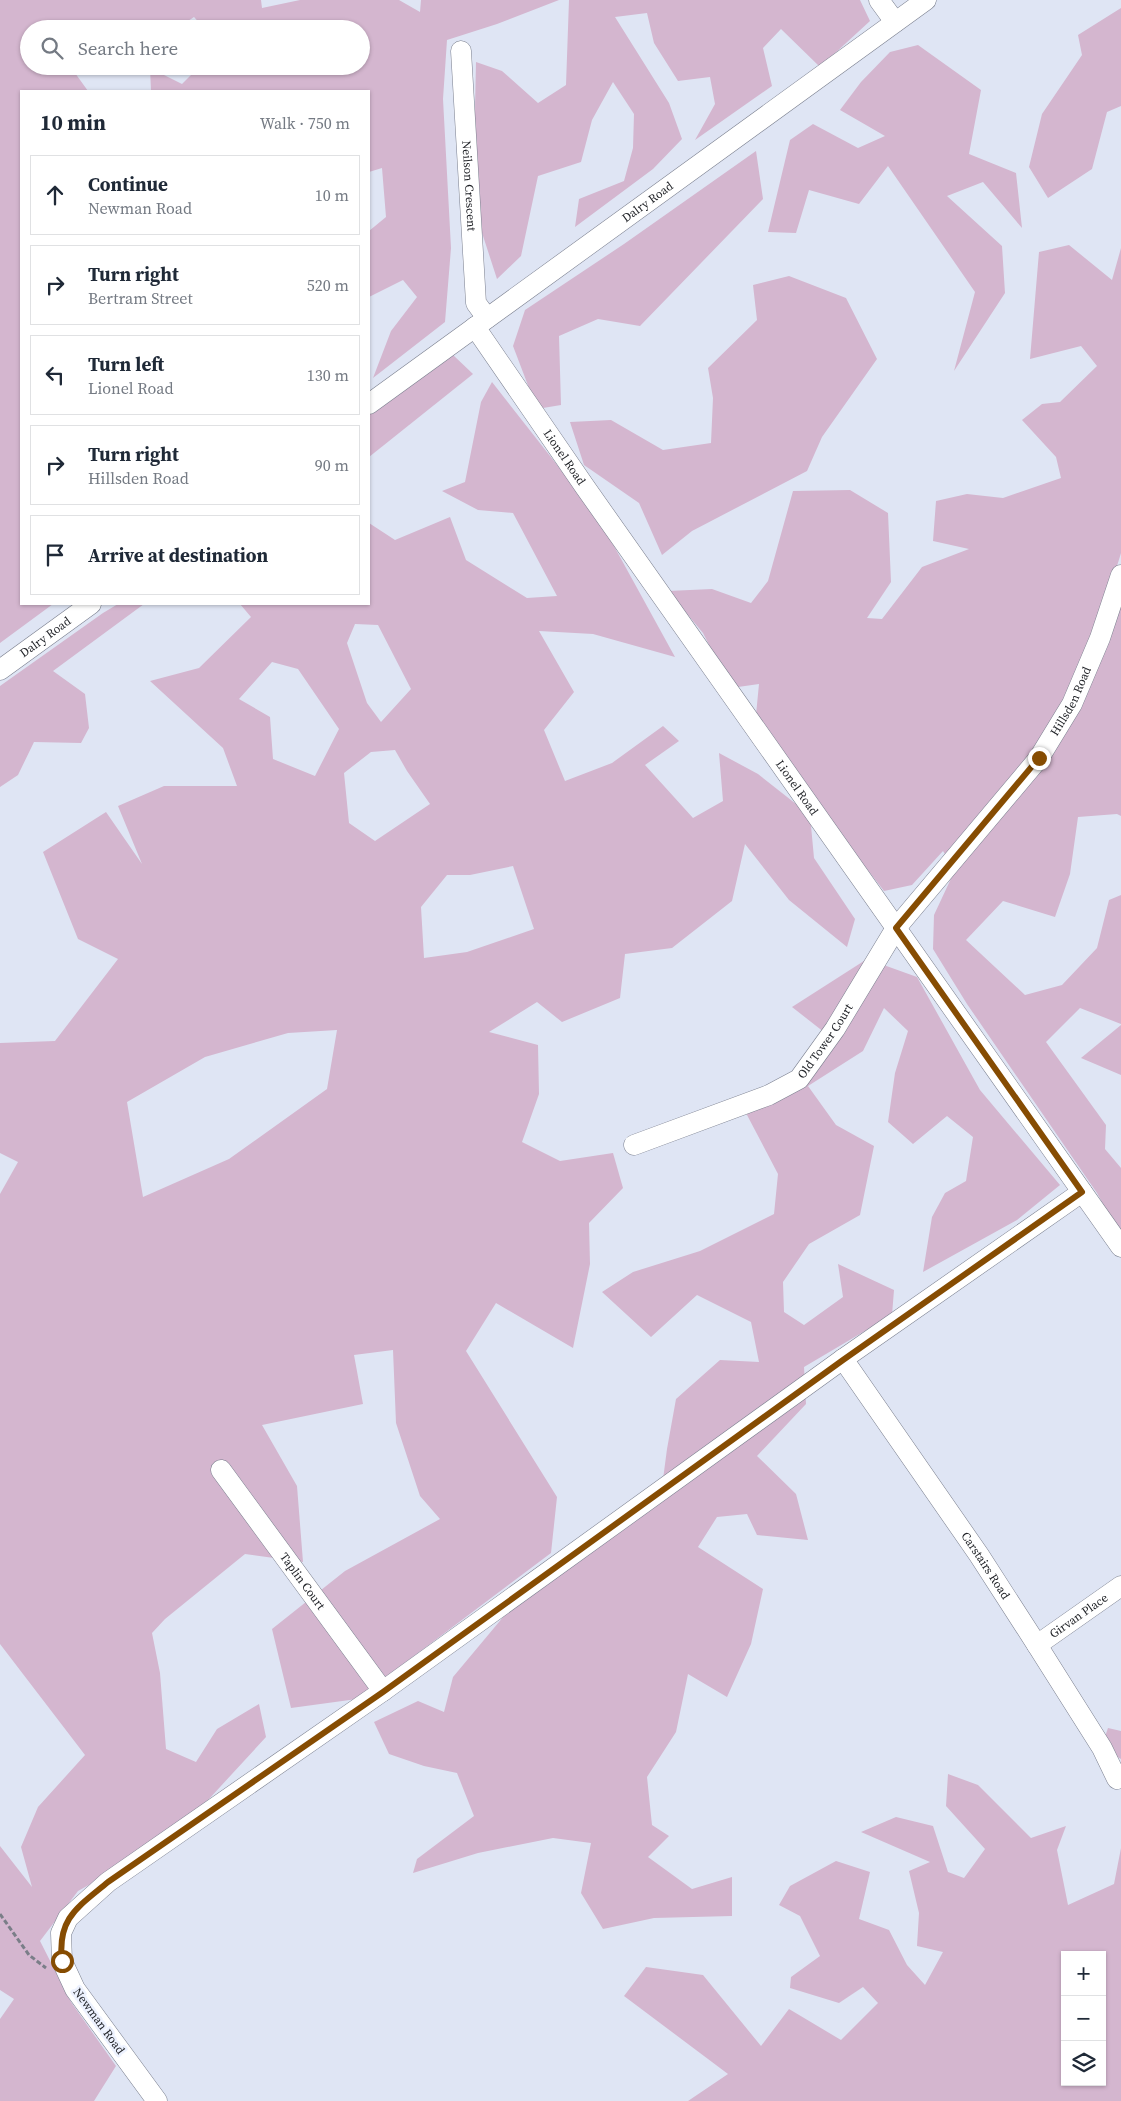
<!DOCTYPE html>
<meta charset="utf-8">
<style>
:root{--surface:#fff;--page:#f6f6f7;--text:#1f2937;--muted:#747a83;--line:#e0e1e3}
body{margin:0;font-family:"Source Serif 4",serif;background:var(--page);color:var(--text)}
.controls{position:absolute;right:15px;bottom:15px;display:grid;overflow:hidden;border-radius:0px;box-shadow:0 1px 4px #0004}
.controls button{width:45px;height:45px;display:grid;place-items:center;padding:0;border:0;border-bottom:1px solid var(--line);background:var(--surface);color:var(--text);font:25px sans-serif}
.stop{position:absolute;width:15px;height:15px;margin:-11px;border:4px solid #864c02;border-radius:50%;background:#fff}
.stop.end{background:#864c02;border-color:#fff;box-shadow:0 1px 5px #0008}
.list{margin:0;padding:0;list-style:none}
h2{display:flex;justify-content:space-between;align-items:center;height:65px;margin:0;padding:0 20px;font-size:21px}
h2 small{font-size:16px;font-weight:400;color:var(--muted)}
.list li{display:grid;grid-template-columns:32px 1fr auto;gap:15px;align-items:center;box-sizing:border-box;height:80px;margin:0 10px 10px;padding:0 10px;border:1px solid var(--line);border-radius:0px}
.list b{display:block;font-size:19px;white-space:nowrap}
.list p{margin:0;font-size:16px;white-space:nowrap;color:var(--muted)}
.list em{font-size:16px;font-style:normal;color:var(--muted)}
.icon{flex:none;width:28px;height:28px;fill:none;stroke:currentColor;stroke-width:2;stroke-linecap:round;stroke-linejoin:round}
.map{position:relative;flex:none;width:1121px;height:2101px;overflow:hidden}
.search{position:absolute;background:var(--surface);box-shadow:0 1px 4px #0004;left:20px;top:20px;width:350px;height:55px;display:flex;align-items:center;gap:12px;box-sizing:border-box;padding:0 18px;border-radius:28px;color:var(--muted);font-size:19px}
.panel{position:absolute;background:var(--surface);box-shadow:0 1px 4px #0004;left:20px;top:90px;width:350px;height:515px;border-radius:0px}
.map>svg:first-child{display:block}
.green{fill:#d4b6cf;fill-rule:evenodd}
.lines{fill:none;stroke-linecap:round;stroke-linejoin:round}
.minor-casing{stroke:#7a7f8e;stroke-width:21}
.path{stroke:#7a7e88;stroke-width:3;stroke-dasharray:5 2.5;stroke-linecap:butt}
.minor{stroke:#fff;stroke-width:20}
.route{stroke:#864c02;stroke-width:6}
.labels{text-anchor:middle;stroke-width:5;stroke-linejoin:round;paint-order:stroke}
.street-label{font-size:12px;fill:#1e2025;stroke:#edf2ff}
</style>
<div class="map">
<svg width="1121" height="2101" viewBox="0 0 1121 2101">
<rect width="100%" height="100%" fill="#dfe5f4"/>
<g class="green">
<path d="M0,0H261L262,8L300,0H399L420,12L421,0H559L497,24L447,40L443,99L451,248L445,322L373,378L391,331L417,297L403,280L369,297V231L386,217L382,168L369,172V91H151L150,68L182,84L200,66H361V29H205L194,17L176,29H120L116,20L99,29H29V66H70L88,91H21V604H53L0,643Z"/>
<path d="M569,0H860L870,21L820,67L781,29L763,48L772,86L695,140L715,104L710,77L678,81L654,43L647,13L615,17L669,103L682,139L653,169L575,227L579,199L624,181L633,148L634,114L613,82L592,120L581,162L538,176L521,256L497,279L473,205L476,62L502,71L538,103L566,85Z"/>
<path d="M1121,8V106L1107,112L1092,169L1048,198L1029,167L1042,114L1082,55L1078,35Z"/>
<path d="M918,45L981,90L969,154L1016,173L1022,228L983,182L947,196L1002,246L1005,293L954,371L975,292L888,166L859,204L809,190L796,233L768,232L790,140L813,124L858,148L885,136L840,110L861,82L890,52Z"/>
<path d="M756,151L763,199L640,326L598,319L559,336L561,405L537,409L513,346L525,310L624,244Z"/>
<path d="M1069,245L1112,280L1121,248V553L1106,602L1121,587V816L1117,814L1078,817L1070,874L1055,917L1003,901L966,940L1025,995L1062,985L1097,948L1109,900L1121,895V1024L1080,1008L1046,1042L1106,1125L1105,1149L1121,1168V1237L1097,1193L967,1004L933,949L934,915L955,870L943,851L912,885L884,891L755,725L759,684L731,688L703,633L668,591L712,589L751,603L768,581L793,491L850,490L888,513L891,582L867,618L882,619L922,567L969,549L933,541L936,501L967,494L1003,498L1061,478L1056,457L1022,420L1042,404L1060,402L1097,366L1081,346L1030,359L1039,252Z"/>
<path d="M789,276L846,298L877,359L822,437L807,471L692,531L662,555L639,503L584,465L570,422L611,420L663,450L711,443L713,398L708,368L757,320L753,285Z"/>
<path d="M452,354L473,374L369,457V414Z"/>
<path d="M492,382L598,517L675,657L593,634L539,631L574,692L544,730L565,781L612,763L663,726L679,741L645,765L693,818L723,801L719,753L758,774L810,815L814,858L855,919L847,947L789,900L745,844L732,901L672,948L625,954L620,998L562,1022L537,1002L489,1032L538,1045L539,1094L522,1142L560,1161L613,1153L623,1188L589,1223L590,1264L573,1348L496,1303L466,1351L557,1497L551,1553L357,1699L291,1708L272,1629L345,1571L440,1519L420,1496L396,1423L393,1350L354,1355L363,1404L262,1425L297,1486L303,1562L245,1554L165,1619L152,1633L160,1673L166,1749L196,1762L217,1729L259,1704L266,1737L209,1799L137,1858L78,1891L40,1941L71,2002L116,2066L94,2101H0V2019L14,1999L0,1990V1846L32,1887L21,1847L38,1807L85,1755L0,1644V1194L18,1162L0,1153V1043L55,1041L118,959L78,939L43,852L106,812L142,864L118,806L164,786H237L223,748L150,681L199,668L251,617L240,604H369V523L395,540L450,517L466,560L527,598L557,596L513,513L478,510L442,491L465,482L481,402ZM355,624L378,625L411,689L381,722L367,703L347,643ZM272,662L298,669L339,729L315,776L273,759L270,717L239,699ZM395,750L407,771L430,804L375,841L349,823L344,773L371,752ZM513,866L534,929L467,952L424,958L421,907L447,875H470ZM337,1030L327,1089L229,1159L143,1197L127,1102L205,1057L288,1033Z"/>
<path d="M118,604H144L53,671L85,694L89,728L81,743L34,742L18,775L0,787V686L103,613Z"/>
<path d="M867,959L917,977L980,1090L1060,1185L1017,1220L923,1272L932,1217L945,1193L966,1181L973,1137L947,1116L913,1144L888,1122L895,1073L908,1031L884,1008L863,1051L808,1086L836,1125L874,1146L860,1215L809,1244L783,1282L784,1312L804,1325L843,1297L838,1264L894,1290L892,1315L804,1367L806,1404L757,1456L796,1494L808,1540L757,1535L747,1514L717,1517L698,1547L763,1589L751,1644L727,1697L688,1674L676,1732L647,1777L652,1825L669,1836L648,1857L692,1889L732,1877V1916L654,1918L603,1929L581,1893L591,1843L553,1838L478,1853L413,1873L417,1859L474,1816L457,1773L424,1766L389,1754L374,1722L418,1701L444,1712L453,1677L504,1616L660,1502L667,1449L676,1399L720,1360L759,1362L751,1322L697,1295L651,1337L602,1292L633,1272L700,1251L774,1214L778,1174L737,1096L795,1089L829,1036L792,1007Z"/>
<path d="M1121,1025V1075L1081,1058Z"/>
<path d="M1108,1728L1121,1731V1759L1101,1748Z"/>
<path d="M948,1774L978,1785L1031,1838L1066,1826L1057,1850L1068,1905L1114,1884L1121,1848V2101H688L728,2074L624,1996L646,1967L703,1975L761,2046L789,2009L841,2040L878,2003L863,1987L839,2003L790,1988L791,1977L820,1956L800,1916L779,1905L790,1886L836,1861L870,1872L859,1919L889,1930L907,1965L925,1985L943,1952L917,1946L919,1913L909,1871L930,1862L861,1832L896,1817L933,1826L948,1872L964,1878L985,1849L946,1806ZM1065,1955H1102V2082H1065Z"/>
</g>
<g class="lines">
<g class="minor-casing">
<g id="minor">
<path d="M879,0L895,22"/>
<path id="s1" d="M461,51L476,303L487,318"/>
<path id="s2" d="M475,327L585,487L1121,1247"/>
<path id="s3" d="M369,404L926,0"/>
<path id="s4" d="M0,670L91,604"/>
<path id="s5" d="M634,1145L769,1095L799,1079L835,1029L896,928L1039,758L1072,704L1100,638L1121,575"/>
<path id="s6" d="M843,1359L979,1555L1037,1645L1102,1748L1117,1779"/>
<path id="s7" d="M221,1470L383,1691"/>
<path id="s8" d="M1037,1645L1121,1586"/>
<path d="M157,2101L75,1989L62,1961L61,1933L68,1918L108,1882L383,1691L843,1359L1082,1192"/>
</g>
</g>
<path class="path" d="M0,1914L29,1955L46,1968"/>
<use href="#minor" class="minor"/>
</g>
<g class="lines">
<path class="route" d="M62,1961C57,1918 78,1907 108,1882L383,1692L843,1360L1082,1192L896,928L1039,758"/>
</g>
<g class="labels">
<g class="street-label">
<text dy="4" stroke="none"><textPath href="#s1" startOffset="135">Neilson Crescent</textPath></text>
<text dy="4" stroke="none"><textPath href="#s3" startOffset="344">Dalry Road</textPath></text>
<text dy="4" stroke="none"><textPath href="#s2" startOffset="158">Lionel Road</textPath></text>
<text dy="4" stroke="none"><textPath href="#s4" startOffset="56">Dalry Road</textPath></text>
<text dy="4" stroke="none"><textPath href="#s5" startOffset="645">Hillsden Road</textPath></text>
<text dy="4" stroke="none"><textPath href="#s2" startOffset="562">Lionel Road</textPath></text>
<text dy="4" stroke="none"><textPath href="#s5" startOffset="224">Old Tower Court</textPath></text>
<text dy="4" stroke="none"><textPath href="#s6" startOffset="251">Carstairs Road</textPath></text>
<text dy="4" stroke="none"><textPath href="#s7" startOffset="138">Taplin Court</textPath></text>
<text dy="4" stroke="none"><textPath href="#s8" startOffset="51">Girvan Place</textPath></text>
<text transform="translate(99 2021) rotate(54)" y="4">Newman Road</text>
</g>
</g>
</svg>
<div class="controls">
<button>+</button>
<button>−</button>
<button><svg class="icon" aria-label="layers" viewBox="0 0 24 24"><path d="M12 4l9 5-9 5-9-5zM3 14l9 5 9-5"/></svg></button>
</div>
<div class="stop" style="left:62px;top:1961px"></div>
<div class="stop end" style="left:1039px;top:758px"></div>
<div class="search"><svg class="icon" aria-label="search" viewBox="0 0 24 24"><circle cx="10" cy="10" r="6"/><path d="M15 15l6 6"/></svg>Search here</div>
<section class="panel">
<h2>10 min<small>Walk · 750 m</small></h2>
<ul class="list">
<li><svg class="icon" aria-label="ahead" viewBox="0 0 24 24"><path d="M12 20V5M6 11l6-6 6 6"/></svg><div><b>Continue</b><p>Newman Road</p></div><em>10 m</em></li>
<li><svg class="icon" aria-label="right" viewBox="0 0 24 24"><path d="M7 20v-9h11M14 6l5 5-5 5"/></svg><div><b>Turn right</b><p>Bertram Street</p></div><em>520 m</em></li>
<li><svg class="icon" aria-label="left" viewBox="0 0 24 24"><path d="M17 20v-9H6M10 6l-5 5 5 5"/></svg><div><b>Turn left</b><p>Lionel Road</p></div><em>130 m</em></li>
<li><svg class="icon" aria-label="right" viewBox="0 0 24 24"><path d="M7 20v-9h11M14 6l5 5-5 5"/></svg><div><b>Turn right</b><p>Hillsden Road</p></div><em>90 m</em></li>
<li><svg class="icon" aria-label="arrive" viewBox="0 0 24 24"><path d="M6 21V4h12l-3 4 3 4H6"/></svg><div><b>Arrive at destination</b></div></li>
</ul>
</section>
</div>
